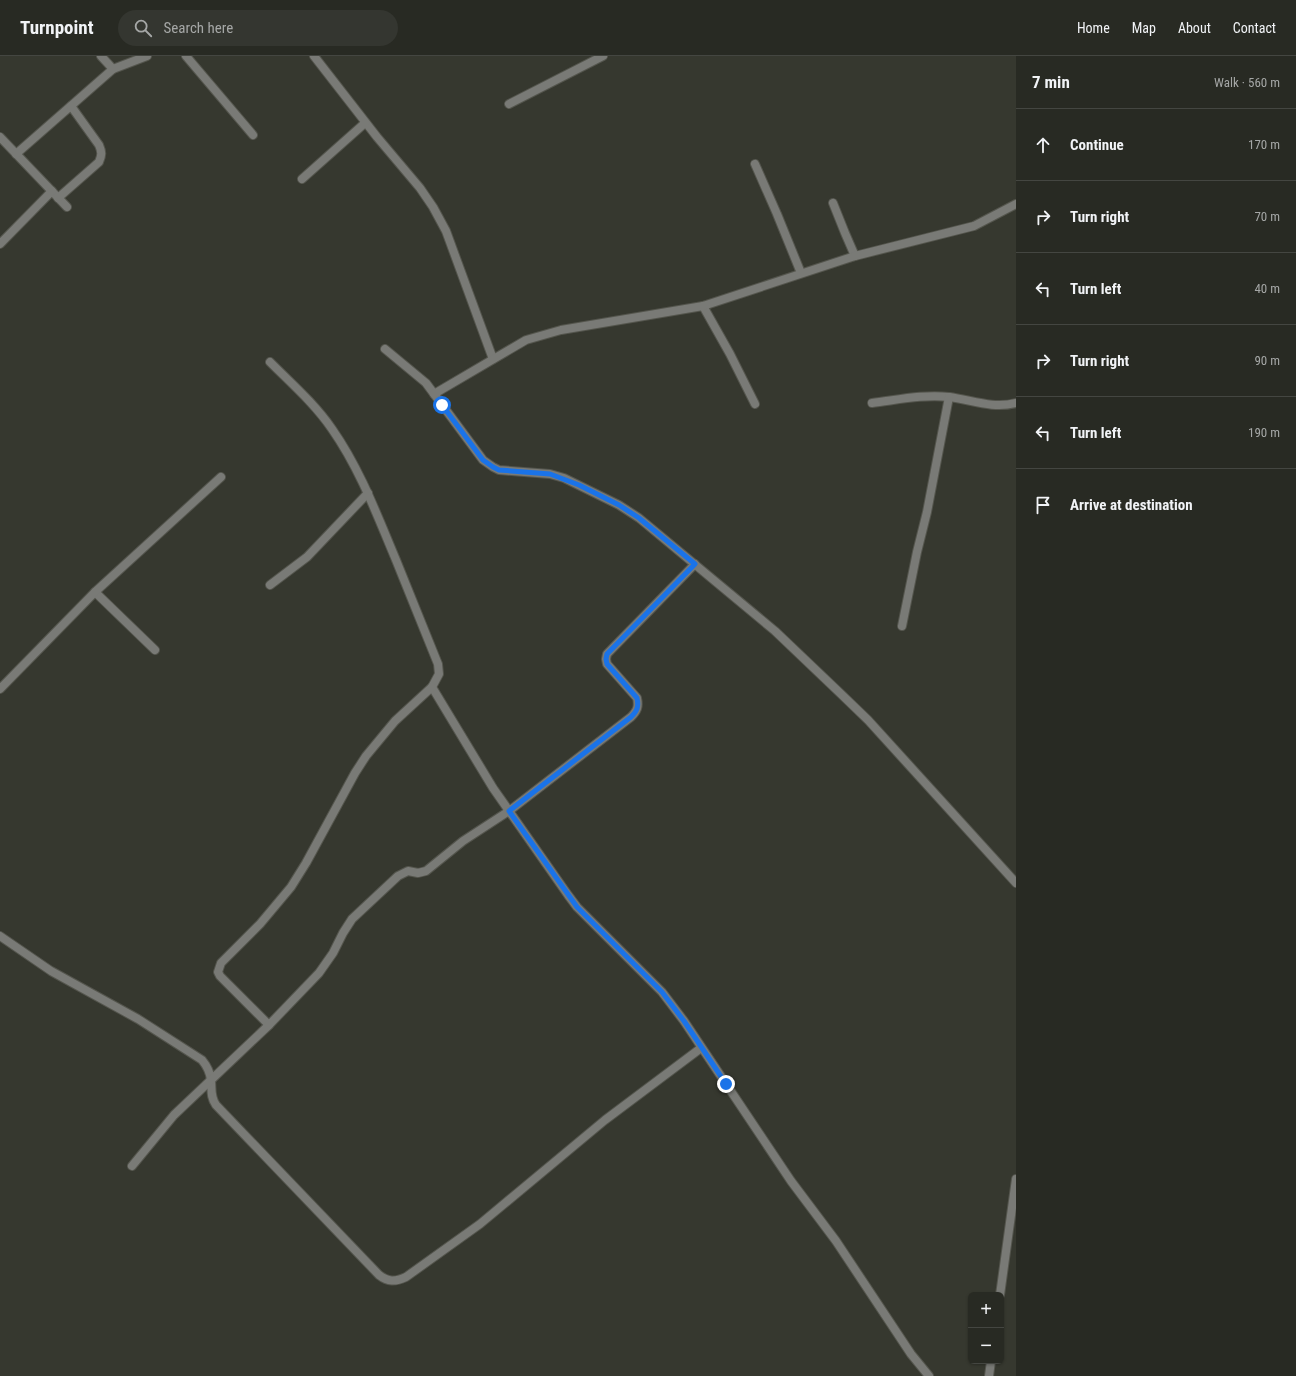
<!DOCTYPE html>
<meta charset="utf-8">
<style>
:root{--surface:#282a23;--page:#343630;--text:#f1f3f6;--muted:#a5a7a6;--line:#444641}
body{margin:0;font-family:"Roboto Condensed",sans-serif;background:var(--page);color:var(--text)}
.controls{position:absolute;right:12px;bottom:12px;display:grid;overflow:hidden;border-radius:6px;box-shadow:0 1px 3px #0004}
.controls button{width:36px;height:36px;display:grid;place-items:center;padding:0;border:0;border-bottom:1px solid var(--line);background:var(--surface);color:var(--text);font:20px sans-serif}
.stop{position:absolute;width:12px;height:12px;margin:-9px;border:3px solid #1a73e8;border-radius:50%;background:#fff}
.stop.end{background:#1a73e8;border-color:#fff;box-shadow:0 1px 4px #0008}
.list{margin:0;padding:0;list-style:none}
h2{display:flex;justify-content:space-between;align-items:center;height:52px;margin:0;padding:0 16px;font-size:17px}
h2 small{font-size:13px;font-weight:400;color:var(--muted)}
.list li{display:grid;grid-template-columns:26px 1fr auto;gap:12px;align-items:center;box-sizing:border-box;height:72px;padding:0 16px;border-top:1px solid var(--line)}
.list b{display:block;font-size:15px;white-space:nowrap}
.list em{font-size:13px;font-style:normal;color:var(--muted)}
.icon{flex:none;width:22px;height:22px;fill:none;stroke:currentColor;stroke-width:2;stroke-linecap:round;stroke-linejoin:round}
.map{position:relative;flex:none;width:1016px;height:1320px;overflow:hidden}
header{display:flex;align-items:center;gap:24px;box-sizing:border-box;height:56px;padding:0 20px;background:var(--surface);border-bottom:1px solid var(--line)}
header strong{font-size:19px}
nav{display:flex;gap:22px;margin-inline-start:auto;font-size:14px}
.search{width:280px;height:36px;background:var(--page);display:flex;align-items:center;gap:10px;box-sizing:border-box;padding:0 14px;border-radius:22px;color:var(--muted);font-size:15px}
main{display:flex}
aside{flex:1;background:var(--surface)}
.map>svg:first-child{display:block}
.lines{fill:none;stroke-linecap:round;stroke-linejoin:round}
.street-casing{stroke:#54554d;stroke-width:10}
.street{stroke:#797a76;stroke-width:8}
.route{stroke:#1a73e8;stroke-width:5}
</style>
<header>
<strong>Turnpoint</strong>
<div class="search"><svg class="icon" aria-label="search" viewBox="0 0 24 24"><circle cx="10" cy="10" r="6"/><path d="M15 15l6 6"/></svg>Search here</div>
<nav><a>Home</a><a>Map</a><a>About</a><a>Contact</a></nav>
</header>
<main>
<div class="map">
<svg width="1016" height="1320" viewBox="0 0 1016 1320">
<rect width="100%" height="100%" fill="#36382f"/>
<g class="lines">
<g class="street-casing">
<g id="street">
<path d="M101,0L113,13"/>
<path d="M186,0L253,79"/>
<path d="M314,0L377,81L420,132L433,151L446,175L493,303"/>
<path d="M509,48L603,0"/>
<path d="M0,81L67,151"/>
<path d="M16,98L113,13L147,0"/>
<path d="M755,108L777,158L801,217"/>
<path d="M302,123L365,67"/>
<path d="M58,142L99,106C102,99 102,96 99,89L71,50"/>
<path d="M833,147L845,177L855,200"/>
<path d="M0,188L52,135"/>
<path d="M703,250L730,298L755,348"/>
<path d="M385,293L426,327L483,404L493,411L499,414L550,418L564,422L619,449L639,462L775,575L840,637L868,664L1016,827"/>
<path d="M270,306C292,328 315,348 332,373C360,413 377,459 396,504C410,539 424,574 438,608L439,618L432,631L493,732L568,839L577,851L662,936L684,965L791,1125L836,1185L911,1298L929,1320"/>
<path d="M434,338L526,284L561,274L703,250L855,200L974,170L1016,148"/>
<path d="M872,347C897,344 924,338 949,341C972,344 992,353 1016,347"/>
<path d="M270,529L307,501L368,437"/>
<path d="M95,536L155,594"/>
<path d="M902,570L917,496L927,456L949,341"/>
<path d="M0,633L95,536L221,421"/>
<path d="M0,880L51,915L138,963L202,1004C207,1010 210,1016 211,1024C212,1033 210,1041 216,1049L379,1219C388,1226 395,1226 406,1221L480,1168L605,1064L701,992"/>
<path d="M269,969L220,920L218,916L221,907L260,868L291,831L306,807L355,717L366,700L395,665L432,631"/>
<path d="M132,1110L174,1059L269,969L319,917L333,897L343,877L352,863L398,820L408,815L418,817L426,815L463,785L509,755L631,661C637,655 639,651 637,642L607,608L606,603L607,598L695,508"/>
<path d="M1000,1239L1016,1123"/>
<path d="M989,1320L991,1305"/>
</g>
</g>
<use href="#street" class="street"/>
</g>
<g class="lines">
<path class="route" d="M442,349L483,404L493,411L499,414L550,418L579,429L619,449L639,462L695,508L607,598L606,603L607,608L637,642C639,651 637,655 631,661L509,755L577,851L662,936L684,965L726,1028"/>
</g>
</svg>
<div class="controls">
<button>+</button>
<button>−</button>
</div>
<div class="stop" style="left:442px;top:349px"></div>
<div class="stop end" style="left:726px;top:1028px"></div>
</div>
<aside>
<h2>7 min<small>Walk · 560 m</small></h2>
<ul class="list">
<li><svg class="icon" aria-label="ahead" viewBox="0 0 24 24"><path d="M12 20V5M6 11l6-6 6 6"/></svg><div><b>Continue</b></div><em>170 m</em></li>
<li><svg class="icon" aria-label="right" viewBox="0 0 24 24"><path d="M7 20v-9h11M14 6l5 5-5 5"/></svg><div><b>Turn right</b></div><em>70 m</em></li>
<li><svg class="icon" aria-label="left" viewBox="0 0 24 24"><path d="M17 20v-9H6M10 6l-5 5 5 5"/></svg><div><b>Turn left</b></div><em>40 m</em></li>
<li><svg class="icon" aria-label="right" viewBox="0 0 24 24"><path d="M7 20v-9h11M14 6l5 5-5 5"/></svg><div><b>Turn right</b></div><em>90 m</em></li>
<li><svg class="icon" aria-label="left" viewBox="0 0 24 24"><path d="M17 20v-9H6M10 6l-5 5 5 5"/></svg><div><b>Turn left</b></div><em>190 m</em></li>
<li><svg class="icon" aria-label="arrive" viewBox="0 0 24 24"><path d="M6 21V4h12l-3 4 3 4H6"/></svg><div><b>Arrive at destination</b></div></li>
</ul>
</aside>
</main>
